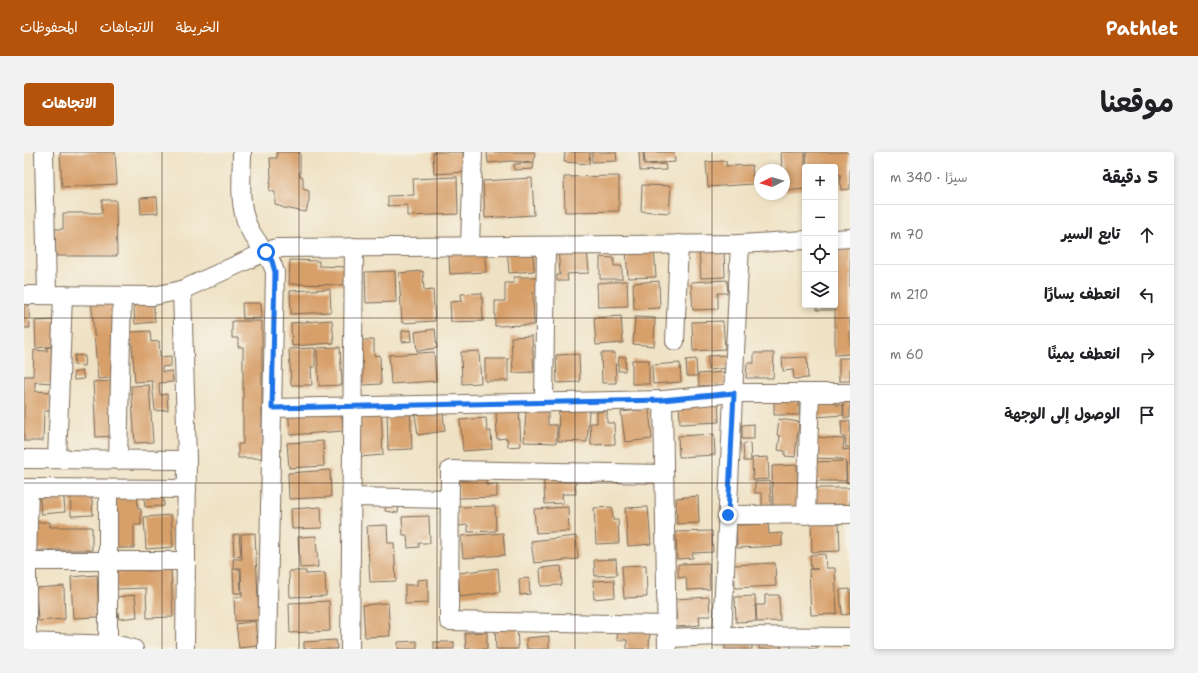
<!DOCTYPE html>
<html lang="ar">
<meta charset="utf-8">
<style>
:root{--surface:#fff;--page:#f2f2f2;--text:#202124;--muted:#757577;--line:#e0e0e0;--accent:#b45309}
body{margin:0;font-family:"Shantell Sans","Playpen Sans Arabic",sans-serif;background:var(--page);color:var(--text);direction:rtl}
.controls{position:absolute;right:12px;top:12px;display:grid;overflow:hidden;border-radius:4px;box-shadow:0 2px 6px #0003}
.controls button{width:36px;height:36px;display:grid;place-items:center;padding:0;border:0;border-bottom:1px solid var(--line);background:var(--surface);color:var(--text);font:20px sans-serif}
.compass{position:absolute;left:730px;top:12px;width:36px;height:36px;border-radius:50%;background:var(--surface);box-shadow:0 2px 6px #0003;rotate:265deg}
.stop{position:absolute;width:12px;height:12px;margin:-9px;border:3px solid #1a73e8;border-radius:50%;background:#fff}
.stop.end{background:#1a73e8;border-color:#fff;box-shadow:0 1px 4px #0008}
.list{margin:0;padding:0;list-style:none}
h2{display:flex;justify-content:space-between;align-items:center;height:52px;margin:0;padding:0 16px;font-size:17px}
h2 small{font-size:13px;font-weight:400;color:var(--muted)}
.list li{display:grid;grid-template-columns:26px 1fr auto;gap:12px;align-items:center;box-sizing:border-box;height:60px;padding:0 16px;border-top:1px solid var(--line)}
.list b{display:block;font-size:15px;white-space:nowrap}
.list em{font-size:13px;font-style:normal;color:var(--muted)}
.icon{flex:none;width:22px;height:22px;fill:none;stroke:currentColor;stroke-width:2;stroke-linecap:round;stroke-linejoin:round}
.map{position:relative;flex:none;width:826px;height:497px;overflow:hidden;direction:ltr;border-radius:4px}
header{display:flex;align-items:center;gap:24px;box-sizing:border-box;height:56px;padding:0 20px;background:var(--accent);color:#fff}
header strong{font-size:19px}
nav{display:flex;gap:22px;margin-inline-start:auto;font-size:14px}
.intro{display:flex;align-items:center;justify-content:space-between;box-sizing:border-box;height:96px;padding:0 24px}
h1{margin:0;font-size:28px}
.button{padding:10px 18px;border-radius:4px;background:var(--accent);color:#fff;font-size:14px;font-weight:700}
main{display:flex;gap:24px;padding:0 24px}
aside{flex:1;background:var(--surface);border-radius:4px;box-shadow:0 2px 6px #0003}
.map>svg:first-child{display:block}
.building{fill:#d79f69}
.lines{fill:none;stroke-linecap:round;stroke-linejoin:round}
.minor-casing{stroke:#7a6a58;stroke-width:20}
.minor{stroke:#fff;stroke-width:18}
.route{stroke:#1a73e8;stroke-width:5}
.grid{fill:none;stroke:#3b2a1e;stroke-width:1;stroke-opacity:0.55}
</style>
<header>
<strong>Pathlet</strong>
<nav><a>الخريطة</a><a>الاتجاهات</a><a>المحفوظات</a></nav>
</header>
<div class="intro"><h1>موقعنا</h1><a class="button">الاتجاهات</a></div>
<main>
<aside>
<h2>5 دقيقة<small>سيرًا · 340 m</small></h2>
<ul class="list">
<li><svg class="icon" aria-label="ahead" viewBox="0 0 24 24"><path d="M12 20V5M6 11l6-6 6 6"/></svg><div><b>تابع السير</b></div><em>70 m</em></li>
<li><svg class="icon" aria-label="left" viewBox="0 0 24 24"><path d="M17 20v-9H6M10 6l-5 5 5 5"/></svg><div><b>انعطف يسارًا</b></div><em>210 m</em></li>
<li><svg class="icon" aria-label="right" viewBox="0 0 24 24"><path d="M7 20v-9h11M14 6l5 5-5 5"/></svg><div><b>انعطف يمينًا</b></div><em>60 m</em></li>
<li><svg class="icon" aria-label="arrive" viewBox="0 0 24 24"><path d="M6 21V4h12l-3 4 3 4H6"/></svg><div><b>الوصول إلى الوجهة</b></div></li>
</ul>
</aside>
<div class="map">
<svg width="826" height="497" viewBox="0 0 826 497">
<rect width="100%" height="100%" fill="#f7f3e8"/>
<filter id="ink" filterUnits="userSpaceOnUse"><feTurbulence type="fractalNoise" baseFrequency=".025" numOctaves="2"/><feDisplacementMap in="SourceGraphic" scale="8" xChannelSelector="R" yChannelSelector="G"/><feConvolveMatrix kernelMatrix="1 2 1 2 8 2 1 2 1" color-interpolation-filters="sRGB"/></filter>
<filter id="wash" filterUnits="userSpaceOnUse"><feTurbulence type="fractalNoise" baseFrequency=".012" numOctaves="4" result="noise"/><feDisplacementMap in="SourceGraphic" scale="16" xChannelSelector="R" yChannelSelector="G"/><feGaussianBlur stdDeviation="0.9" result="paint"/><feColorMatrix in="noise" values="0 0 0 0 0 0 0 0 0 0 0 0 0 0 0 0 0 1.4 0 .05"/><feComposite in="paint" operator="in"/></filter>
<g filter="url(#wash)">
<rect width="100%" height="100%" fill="#efe2c4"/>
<g id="blocks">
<g class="building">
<path d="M36,0H91L93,32L38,35Z"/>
<path d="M253,0H276V24L279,25V37L285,39V48L282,60L260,56L251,52V40L245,39L247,25L246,6H253Z"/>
<path d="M409,0H439L441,20L410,22Z"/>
<path d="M463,0H511L509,17L490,18V12L509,11L487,9L464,11Z"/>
<path d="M541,0H566L565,12L540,10Z"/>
<path d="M568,0H592L593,9L568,10Z"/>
<path d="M615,0H619L620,13L641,12L642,18L616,19Z"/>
<path d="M620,0H650L651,10L621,12Z"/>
<path d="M757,0H781V37L760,39V18H758Z"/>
<path d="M782,0H826V37L817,38L816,22L811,23V15H783Z"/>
<path d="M702,9V14L728,13L729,32L684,35L682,10Z"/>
<path d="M595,24V59L541,60L540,25Z"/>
<path d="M433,25L434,62L383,64V53L364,54V44L390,43L389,27Z"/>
<path d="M508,26L510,63L461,66L459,29Z"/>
<path d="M618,33L647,34L645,61L617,59Z"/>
<path d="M133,45L134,61L117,62L116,46Z"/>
<path d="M78,48H92L93,104H32L31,77H39V61H78Z"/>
<path d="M460,90L462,120L426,122L424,92Z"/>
<path d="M509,94L510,119L485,121L483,95Z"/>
<path d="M563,95L565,121L543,122L544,129H533V123H536L534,96Z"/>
<path d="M811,95H826V202L811,203V158H793V153H811Z"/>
<path d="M630,96L632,125L604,126L602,98Z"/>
<path d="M700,97L701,125L677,126L675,98Z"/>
<path d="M576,105L590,106V114H598V127H576Z"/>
<path d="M266,108L295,109V114L322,115L321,133L265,132Z"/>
<path d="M371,119L372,150L342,151L341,120Z"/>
<path d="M399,119L400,139L409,138L411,169L378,171L375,121Z"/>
<path d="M490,125H515V139L509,140L510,173L471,174V149H481V131H490Z"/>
<path d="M703,128L704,141H694V157L669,158L667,130Z"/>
<path d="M603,129L604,154L574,155L573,131Z"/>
<path d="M635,129L636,156L610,157L609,131Z"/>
<path d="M306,137L307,160L267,162L266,139Z"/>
<path d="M458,141L459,169L427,170L426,150L438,149L437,142Z"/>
<path d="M92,144L95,225L74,227L67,147Z"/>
<path d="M129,144L131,170L111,172L109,145Z"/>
<path d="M4,146L6,176H0V147Z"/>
<path d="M218,151H237L238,166L219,167Z"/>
<path d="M597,164L599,191L572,193L570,166Z"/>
<path d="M611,165L631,166L630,194L609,192Z"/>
<path d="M32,168L33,194L12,196L11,169Z"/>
<path d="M308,168L310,191L268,194L267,171Z"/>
<path d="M208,169H238V306H214V292H219V195H214V186H208Z"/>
<path d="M699,169L701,197L669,199L668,170Z"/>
<path d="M411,177L413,196L393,199L391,180Z"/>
<path d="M387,178L388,189L378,190V179Z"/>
<path d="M126,179L127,190L135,189L136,205L147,204V214L138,215V220L148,219L149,230L135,231L136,243L143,242L144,258L131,259L128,229L111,230L107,180Z"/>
<path d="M508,184L510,220L489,221L487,185Z"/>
<path d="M338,188H350V204L356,203L357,232L339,233Z"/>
<path d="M23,195L32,196L31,231L11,230V239L26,240V259H20L19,289H0V224H9L10,198L23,199Z"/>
<path d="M316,195L318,233L295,234L293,196Z"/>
<path d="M291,196V215H287L288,233H267L265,197Z"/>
<path d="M455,199L457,231L438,232L437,200Z"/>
<path d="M410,200L412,229L367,232L365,203Z"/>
<path d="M577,201H591L592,231H578Z"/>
<path d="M730,201H750L749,226H722L723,211H730Z"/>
<path d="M555,202L556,230L533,231L532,203Z"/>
<path d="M51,203L61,204L60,214L50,213Z"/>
<path d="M705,203V216L684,218V204Z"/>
<path d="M595,205H602L601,219H594Z"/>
<path d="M783,205L784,226L770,227L769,218L759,219L758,206Z"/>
<rect x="815" y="206" width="11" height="23"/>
<rect x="461" y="207" width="23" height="22"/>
<path d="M672,207L673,224H663L662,208Z"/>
<rect x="608" y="208" width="17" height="24"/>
<path d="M656,211L657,230L629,232L628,213Z"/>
<path d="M58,219L60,227L50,228L49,221Z"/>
<path d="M700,220L701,233L675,234L674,222Z"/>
<path d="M88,229L91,284L72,285L69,230Z"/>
<path d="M125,233L129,290L111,291L107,234Z"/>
<path d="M812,243V253H819V263L792,265L791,244Z"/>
<path d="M750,244L775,250V263H750Z"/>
<path d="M826,245V266H820L819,246Z"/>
<path d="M694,246L695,270L656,272L655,248Z"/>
<path d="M317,251L319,279L266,283L264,255Z"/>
<path d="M418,253L421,279L394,283L390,256Z"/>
<path d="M357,255L359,303L335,305L333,256Z"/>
<path d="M386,255L388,297L364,298L363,256Z"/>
<path d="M495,256L497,294L484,295L483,286L473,287L472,257Z"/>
<path d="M535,257L565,258L563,290L534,289Z"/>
<path d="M625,257L628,287L601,290L597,260Z"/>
<path d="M502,258L524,260V273H533L532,291L500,290Z"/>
<path d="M583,259V271H590L591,292L567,293L566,271H573V260Z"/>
<path d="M462,266L463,279H467L468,297L439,299L436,268Z"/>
<path d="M755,267L775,270L771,305L761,304V299L754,298L756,284L753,283Z"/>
<path d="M817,269H826V295H822L821,285H818Z"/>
<path d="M730,272V287H718V273Z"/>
<path d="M690,282L691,303L655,305L654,284Z"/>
<path d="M791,285L820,287L819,298L826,297V331H823L822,309V329H791V310L819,309V307L790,306Z"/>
<path d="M299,289L300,314L265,316L263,291Z"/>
<path d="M726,291L727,309H720L719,292Z"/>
<path d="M744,305L745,327L729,328L728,306Z"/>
<path d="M773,313L774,356L749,357L748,314Z"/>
<path d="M550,316L552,342H538L539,351L521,352L519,318Z"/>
<path d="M306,318L307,345L265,347L264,321Z"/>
<path d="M462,321V333L473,332V345L435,346L434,329L446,328L445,322Z"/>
<path d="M746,329L747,353L738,354V341H731V330Z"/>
<path d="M39,335L41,360L17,362L15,337Z"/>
<path d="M67,335L69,363L47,364L46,336Z"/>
<path d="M787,336H826V357L788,358Z"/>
<path d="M139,338L140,354L121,355L120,340Z"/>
<path d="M91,339H113L114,357H117V373H110V396H91Z"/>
<path d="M674,344L675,371L653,372L652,346Z"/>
<path d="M362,350L375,351L374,361L361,359Z"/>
<path d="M471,354L472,379L444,380V373L435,374L434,355Z"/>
<path d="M297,355L298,376L268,377L267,357Z"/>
<path d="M544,355L545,379L512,381L510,357Z"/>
<path d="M588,355L589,368H594L595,391L572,392L570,356Z"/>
<path d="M624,355L627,392L604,394L601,356Z"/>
<path d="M147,363L149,395L122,397L120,365Z"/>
<path d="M405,364L406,391H395V395L384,396L383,383H379L378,365Z"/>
<path d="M12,370H26V375H68V398H12Z"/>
<path d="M815,370L816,399L788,400L787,371Z"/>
<path d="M744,372L745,382L758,381V394L713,396L712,373Z"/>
<path d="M363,373L364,391H370L372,429L346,430L343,374Z"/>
<path d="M688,379L689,400L668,401L669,406L653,407L652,380Z"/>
<path d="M231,381L235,468L211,469L210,445H218L217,416H210L209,407H218L217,382Z"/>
<path d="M479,381L481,403L439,406L437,384Z"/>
<path d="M215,382L217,404L210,405L209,383Z"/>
<path d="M292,384L294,415L276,416L274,385Z"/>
<path d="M552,384L554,407L510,411L507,389Z"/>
<path d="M801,402L802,416H811L813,462L787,463L785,417H794H787L786,403Z"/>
<path d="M592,407L593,423L571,424L570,408Z"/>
<path d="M122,411V419L147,418L149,465L123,466L122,436L93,437L91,412Z"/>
<path d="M685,411L686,437L663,438L662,425L654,426V412Z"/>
<path d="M751,411L752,434L711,436L710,413Z"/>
<path d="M622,413L623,445L600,446L598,414Z"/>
<path d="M537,414L538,433L517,434L516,416Z"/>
<path d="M474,416L476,440L436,445L434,421Z"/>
<path d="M209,417H216L217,441H210Z"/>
<path d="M265,419H282V422L301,421L302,444L266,445Z"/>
<path d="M73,423L75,465L49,466L47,425Z"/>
<path d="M505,426L506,442L496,443L495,427Z"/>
<path d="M404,427V451L381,452V433H393V428Z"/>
<path d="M590,428L591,445L570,447L569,429Z"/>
<path d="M40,434L41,467L14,469L12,436Z"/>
<path d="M826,437V462L818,463L816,438Z"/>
<path d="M111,443L113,465L95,467L92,445Z"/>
<path d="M741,443H755L756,469L733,470L732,453H741Z"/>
<path d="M731,444L732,469L712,470L711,445Z"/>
<path d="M685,445L686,464H675L676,473L653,475L651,447Z"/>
<path d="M305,449L306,479L266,481L265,451Z"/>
<path d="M364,451L366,484L341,485L339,453Z"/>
<path d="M231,469L234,494L215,496L212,472Z"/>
<path d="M471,471H493L494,497H472Z"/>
<path d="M594,472L626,474L625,497H603V488H593Z"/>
<path d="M463,480V497H442L441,481Z"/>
<path d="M525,484V497H503L502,486Z"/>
<path d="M312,488L313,497H280V490Z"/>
<rect x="701" y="488" width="27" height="9"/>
<path d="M393,489V497H374V490Z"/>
<path d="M793,489V497H767L766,490Z"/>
<rect x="410" y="490" width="20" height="7"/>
<path d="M757,492V497H735V493Z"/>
</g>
</g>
</g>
<g filter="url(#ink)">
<use href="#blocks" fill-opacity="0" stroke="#7a6a58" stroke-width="1"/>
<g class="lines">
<g class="minor-casing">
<g id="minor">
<path d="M20,0L23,143"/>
<path d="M218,0C218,24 214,52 224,74C231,91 246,101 251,120L243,497"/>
<path d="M811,87L826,86"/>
<path d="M446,94L449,0"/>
<path d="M158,138L163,308L161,497"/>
<path d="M0,143L129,144L158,138L230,105L252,96L716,92L781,88"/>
<path d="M651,189L655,92"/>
<path d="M639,248L710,241H826"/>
<path d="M520,250L522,94"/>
<path d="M248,256L639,248L643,497"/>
<path d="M0,307L163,308"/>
<path d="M33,307L39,143"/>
<path d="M94,308L98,144"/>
<path d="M640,322L426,318L425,469L643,473"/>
<path d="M0,336L163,337"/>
<path d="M328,345L425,347"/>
<path d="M704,363L826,362"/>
<path d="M782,363L786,241"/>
<path d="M0,409H162"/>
<path d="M698,484L716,92"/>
<path d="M643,486L698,484L826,485"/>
<path d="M0,490L94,493L110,497"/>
<path d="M3,490V409L5,336"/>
<path d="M84,493V337"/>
<path d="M326,497L330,95"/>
</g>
</g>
<use href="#minor" class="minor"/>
</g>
</g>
<g class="lines" filter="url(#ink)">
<path class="route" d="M242,100L248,109L251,120L248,256L638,248L710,241L704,363"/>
</g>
<path class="grid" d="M138,0V497M275,0V497M413,0V497M551,0V497M688,0V497M0,166H826M0,331H826"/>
</svg>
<div class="controls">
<button>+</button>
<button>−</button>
<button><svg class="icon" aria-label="locate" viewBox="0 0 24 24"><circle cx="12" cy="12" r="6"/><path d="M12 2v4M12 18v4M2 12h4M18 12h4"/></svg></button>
<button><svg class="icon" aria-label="layers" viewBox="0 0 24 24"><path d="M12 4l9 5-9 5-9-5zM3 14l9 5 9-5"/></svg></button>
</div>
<svg class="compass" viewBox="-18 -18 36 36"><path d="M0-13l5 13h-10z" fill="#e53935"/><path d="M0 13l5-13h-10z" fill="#757577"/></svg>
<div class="stop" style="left:242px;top:100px"></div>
<div class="stop end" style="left:704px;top:363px"></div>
</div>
</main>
